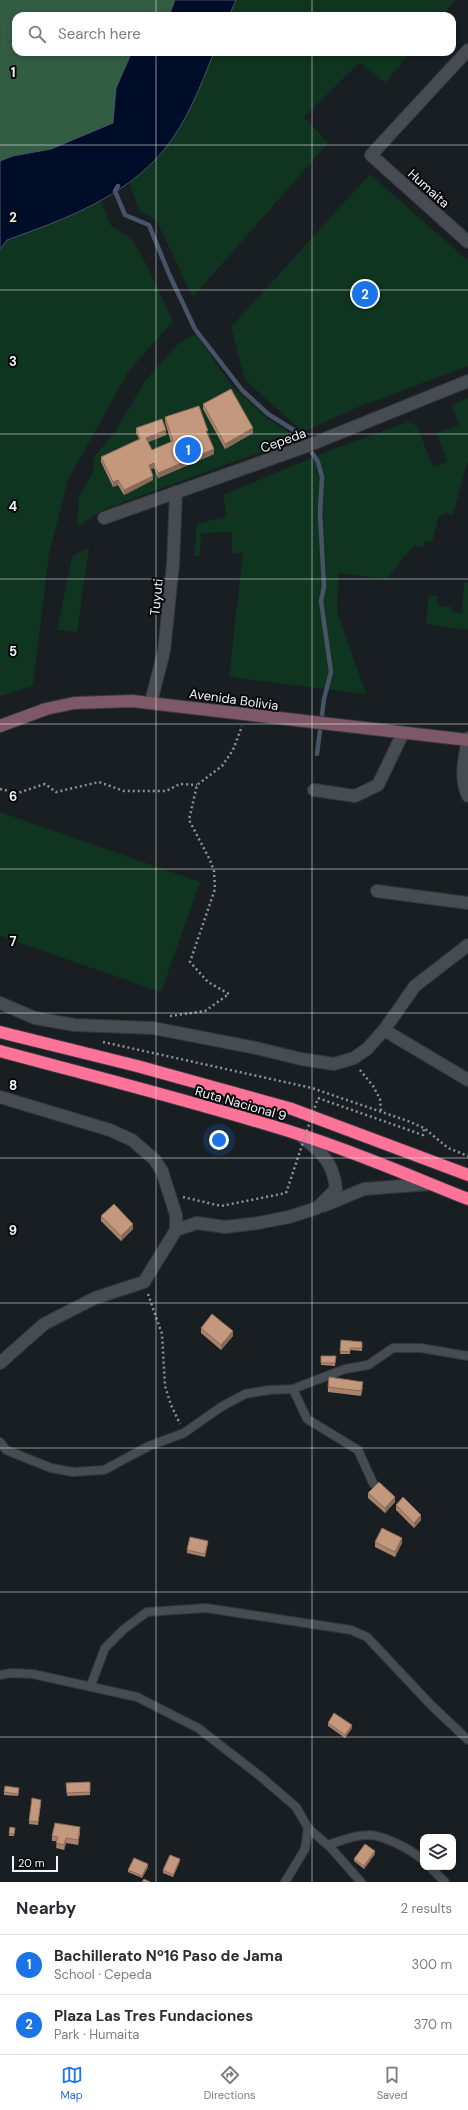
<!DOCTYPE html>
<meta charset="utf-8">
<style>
:root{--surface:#fff;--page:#f2f2f3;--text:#2b2b33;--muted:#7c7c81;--line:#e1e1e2;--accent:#1a73e8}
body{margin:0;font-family:"DM Sans",sans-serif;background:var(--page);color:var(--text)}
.controls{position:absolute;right:12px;bottom:12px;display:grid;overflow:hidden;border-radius:8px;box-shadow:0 2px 6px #0003}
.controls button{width:36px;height:36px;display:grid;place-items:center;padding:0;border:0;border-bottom:1px solid var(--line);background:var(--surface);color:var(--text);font:20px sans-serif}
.scale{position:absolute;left:12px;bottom:10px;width:46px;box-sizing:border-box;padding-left:4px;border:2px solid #f1f5f8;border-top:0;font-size:11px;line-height:14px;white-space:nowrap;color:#f1f5f8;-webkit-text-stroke:3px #06080a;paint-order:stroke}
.you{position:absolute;left:219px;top:1140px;width:14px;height:14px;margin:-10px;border:3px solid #fff;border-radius:50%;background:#1a73e8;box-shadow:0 0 0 6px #1a73e833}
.badge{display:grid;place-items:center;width:26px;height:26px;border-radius:50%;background:var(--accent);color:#fff;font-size:13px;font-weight:700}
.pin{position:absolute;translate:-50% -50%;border:2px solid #fff;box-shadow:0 1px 4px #0006}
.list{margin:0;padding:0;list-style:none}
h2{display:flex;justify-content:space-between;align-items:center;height:52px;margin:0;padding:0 16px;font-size:17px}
h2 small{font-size:13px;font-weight:400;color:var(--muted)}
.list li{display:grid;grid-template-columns:26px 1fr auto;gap:12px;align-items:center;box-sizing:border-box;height:60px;padding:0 16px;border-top:1px solid var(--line)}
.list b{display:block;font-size:15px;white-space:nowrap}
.list p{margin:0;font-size:13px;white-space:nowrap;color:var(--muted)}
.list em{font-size:13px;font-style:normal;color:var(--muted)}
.icon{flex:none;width:22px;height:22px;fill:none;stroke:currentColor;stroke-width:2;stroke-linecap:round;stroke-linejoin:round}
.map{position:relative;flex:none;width:468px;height:1882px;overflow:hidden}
.search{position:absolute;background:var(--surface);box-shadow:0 2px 6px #0003;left:12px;right:12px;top:12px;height:44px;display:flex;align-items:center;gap:10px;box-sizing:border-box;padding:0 14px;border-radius:12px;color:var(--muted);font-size:15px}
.sheet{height:172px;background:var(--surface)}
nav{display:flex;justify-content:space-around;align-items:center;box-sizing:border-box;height:56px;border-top:1px solid var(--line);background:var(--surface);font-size:11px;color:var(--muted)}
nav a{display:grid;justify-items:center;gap:2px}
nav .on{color:var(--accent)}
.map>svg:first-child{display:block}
.green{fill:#0f3520}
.forest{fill:#325d43}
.water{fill:#000d29;stroke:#485367}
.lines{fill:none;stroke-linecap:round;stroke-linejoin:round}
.stream{stroke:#485367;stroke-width:4.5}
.lane-casing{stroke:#34373b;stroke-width:10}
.street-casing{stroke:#34373b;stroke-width:14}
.secondary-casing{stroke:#34373b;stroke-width:14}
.highway-casing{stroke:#34373b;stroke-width:14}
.path{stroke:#8e9396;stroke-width:2.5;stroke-dasharray:2 3;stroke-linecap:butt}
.lane{stroke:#464c51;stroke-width:8}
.street{stroke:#464c51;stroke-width:12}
.secondary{stroke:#7e5866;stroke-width:12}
.highway{stroke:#ff7398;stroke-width:12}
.path-bridge{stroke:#8e9396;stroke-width:2.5;stroke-dasharray:2 3;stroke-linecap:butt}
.wall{fill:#a9836c}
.shaded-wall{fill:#896a58}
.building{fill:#c4987d;stroke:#896a58}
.grid{fill:none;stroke:#f1f5f8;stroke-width:1;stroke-opacity:0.55}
.labels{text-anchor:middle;stroke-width:4;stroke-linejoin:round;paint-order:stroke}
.street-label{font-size:13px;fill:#f1f5f8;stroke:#06080a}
.grid-label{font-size:13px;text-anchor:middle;font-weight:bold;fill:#f1f5f8;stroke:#06080a;stroke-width:4;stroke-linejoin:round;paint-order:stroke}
</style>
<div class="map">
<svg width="468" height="1882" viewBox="0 0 468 1882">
<rect width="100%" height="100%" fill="#191e22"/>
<g class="green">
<path d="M236,0H455L442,16H229Z"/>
<path d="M214,52H411L385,83L360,62L304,117L328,143L193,297L156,220L139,210L129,183C174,146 192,105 214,52Z"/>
<path d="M370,174L468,261V366L358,407L303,432L245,380L231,327Z"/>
<path d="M101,201L111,226L131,238L144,260L173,321L128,372L68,480L49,553L33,686L0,696V249L6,240L36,229Z"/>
<path d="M196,334L231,385L267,418L301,440L241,459L105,509L77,527L79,497L93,472L94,457L115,432L145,381L179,343Z"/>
<path d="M468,398V460L453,515L444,513L443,516L439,515L432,542L425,541L424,547L414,545L387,579L339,573L337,612L366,694L229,677L243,553L232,554V532L201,533L200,556H194L197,524L227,516L223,495L333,449L408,422L417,426L433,467L447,462L437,433L459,425L452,405Z"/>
<path d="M89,548L77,632L57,630L71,562L74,555Z"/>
<path d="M464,583H468V630L426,624L429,596H437V606L452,607L451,612L462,613Z"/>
<path d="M0,812L200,882L161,992L0,936Z"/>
</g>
<path class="forest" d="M0,0H175L169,16H16V52H134L131,54L116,88L113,123L51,149L13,156L0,161Z"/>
<g class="water">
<path d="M175,0H236L229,16H169Z"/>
<path d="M134,52H214C201,85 187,122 164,150C124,198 63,220 7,240L0,249V161L13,156L51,149L113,123L116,88L131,54Z"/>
</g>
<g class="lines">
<path class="stream" d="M118,186L115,191L125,215L149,225L169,274L195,329L242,390L268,414L300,434L318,462L322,477L320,513L324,587L321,601L331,672L324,699L317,754"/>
<g class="lane-casing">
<g id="lane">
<path d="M293,1389L307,1419L358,1450L373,1483"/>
<path d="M0,1442L6,1450L51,1468L73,1472L104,1470L149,1446L184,1433L221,1407L245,1394L269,1390L293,1389L345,1369L368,1365L393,1348H421L468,1356"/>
<path d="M0,1675L11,1673L33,1674L137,1697L198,1728L260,1776L296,1807L308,1828L331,1848L361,1882"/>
<path d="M91,1685L105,1648L124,1629L147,1612L206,1608L351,1630L367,1637L431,1705L468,1740"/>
<path d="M328,1845C340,1841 354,1835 367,1835C382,1834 412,1850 423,1860"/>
<path d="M430,1867L445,1882"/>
<path d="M285,1882L305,1849L308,1828"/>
</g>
</g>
<g class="street-casing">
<g id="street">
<path d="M468,50L371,155L468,242"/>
<path d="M104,518L307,446L468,381"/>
<path d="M151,702L164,651L173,564L176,492"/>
<path d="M468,738C465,758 459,777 468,796"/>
<path d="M314,790L355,796L378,785L403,733"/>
<path d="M377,891L468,903"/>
<path d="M0,1003L35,1018L75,1025L153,1028L256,1048L301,1059L334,1064L354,1058L367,1049L384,1030L415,986L468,945"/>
<path d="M384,1030L468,1080"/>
<path d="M0,1097L110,1130L132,1140L154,1159L162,1171L176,1215V1230L144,1282L95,1298L44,1324L0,1363"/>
<path d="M323,1206L364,1189L430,1184"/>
<path d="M176,1230L197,1223L225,1227L258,1223L289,1217L317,1208L336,1189C333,1160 320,1152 300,1135"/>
</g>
</g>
<g class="secondary-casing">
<path id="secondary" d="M0,726L46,709L74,703L132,701L468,740"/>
</g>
<g class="highway-casing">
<g id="highway">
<path d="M0,1032L137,1066L292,1109L468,1175"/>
<path d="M0,1051C100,1078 200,1103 298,1134C356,1152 412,1177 468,1199"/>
</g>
</g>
<g class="path">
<path d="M0,789L18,793L45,784L56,792L99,782L124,791H166L180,784L197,785"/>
<path d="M170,1016L205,1011L229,994L208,982L190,962L215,889L214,871L210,860L189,820L197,785L222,766L233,750L242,726"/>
<path d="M103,1042L312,1088L408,1121L424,1128L448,1148L468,1156"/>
<path d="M360,1070L373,1086L380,1099L381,1111"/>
<path d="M318,1098L423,1135L424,1128"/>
<path d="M183,1197L221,1206L286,1193"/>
<path d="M148,1294L162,1334L165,1386L171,1405L180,1424"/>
</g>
<use href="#lane" class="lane"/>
<use href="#street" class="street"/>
<use href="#secondary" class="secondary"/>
<use href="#highway" class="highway"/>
<path class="path-bridge" d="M286,1193L318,1098"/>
</g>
<g class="wall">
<path d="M203,404L253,433L225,449L203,409Z"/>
<path d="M165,417L208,434L214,454L158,478L154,468L150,469L153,480L124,495L118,485L113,487L101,462V457L139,439L136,433V428L166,435L148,442L152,450L171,442L165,422Z"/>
<path d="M101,1216L133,1229L121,1241L101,1221Z"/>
<path d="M201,1328L233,1336L221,1350L201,1333Z"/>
<path d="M341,1340L362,1342V1351L350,1350V1354H340Z"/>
<path d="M321,1356H336L335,1366L321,1365Z"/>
<path d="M328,1387H363L361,1396L328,1392Z"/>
<path d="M368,1493L395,1502L385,1513L368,1498Z"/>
<path d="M396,1505L421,1520L414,1528L396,1510Z"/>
<path d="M375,1542L402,1543L395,1557L375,1547Z"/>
<path d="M208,1543L205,1557L187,1553V1550Z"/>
<path d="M328,1723L352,1728L345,1738L328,1726Z"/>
<path d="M90,1782V1795L67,1796L66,1783Z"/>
<path d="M19,1791L18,1796L4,1795V1792Z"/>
<path d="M41,1802L38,1825L29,1824V1821Z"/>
<path d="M15,1828L14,1836H9V1833Z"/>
<path d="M80,1832L78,1845L66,1843L64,1850L56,1848L57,1841H52V1836Z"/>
<path d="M375,1854L364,1869L354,1861V1859Z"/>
<path d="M180,1861L173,1877L163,1873V1870Z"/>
<path d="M148,1867L142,1878L128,1872V1870Z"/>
</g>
<g class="shaded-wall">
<path d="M253,428V433L225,449V444Z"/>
<path d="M166,430V435L146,443V438Z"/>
<path d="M214,449V454L158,478V473Z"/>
<path d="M154,463V468L149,470V465Z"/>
<path d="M153,476V480L124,495V490Z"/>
<path d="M118,480V485L113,487V482Z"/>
<path d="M133,1224V1229L121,1241V1236Z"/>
<path d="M233,1331V1336L221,1350V1345Z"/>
<path d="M395,1497V1502L385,1513V1508Z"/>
<path d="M421,1515V1520L414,1528V1523Z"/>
<path d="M402,1538V1543L395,1557V1552Z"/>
<path d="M352,1725V1728L345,1738V1735Z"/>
<path d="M80,1827V1832L78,1845V1840Z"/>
<path d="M66,1838V1843L64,1850V1845Z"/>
<path d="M375,1851V1854L364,1869V1866Z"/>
<path d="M180,1859V1861L173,1877V1875Z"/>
<path d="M148,1864V1867L142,1878V1876Z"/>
</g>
<g class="building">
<path d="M231,389L253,428L225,444L203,404Z"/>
<path d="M199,406L208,431H206L214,449L158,473L154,463L149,465L153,476L124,490L118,480L113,482L101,457L140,439L136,428L162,419L166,430L146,438L152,450L173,441L165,417Z"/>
<path d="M114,1204L133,1224L121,1236L101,1216Z"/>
<path d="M212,1314L233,1331L221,1345L201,1328Z"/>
<path d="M341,1340L362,1342V1348H350V1352L340,1351Z"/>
<path d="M321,1356H336L335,1363H321Z"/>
<path d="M329,1377L363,1382L361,1391L328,1387Z"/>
<path d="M379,1482L395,1497L385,1508L368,1493Z"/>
<path d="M403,1497L421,1515L414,1523L396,1505Z"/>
<path d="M382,1528L402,1538L395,1552L375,1542Z"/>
<path d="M190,1537L208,1541L205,1554L187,1550Z"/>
<path d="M334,1713L352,1725L345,1735L328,1723Z"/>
<path d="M90,1782V1792L67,1793L66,1783Z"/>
<path d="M5,1786L19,1788L18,1794L4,1792Z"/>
<path d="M32,1798L41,1800L38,1822L29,1821Z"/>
<path d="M55,1823L80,1827L78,1840L66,1838L64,1845L56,1843L58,1837L52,1836Z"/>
<path d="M10,1827L15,1828L14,1834L9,1833Z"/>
<path d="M365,1844L375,1851L364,1866L354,1859Z"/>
<path d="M170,1855L180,1859L173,1875L163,1870Z"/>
<path d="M134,1858L148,1864L142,1876L128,1870Z"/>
<path d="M144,1879L150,1882H142Z"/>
</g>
<path class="grid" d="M156,0V16M312,0V16M156,52V1882M312,52V1882M0,145H468M0,290H468M0,434H468M0,579H468M0,724H468M0,869H468M0,1013H468M0,1158H468M0,1303H468M0,1448H468M0,1592H468M0,1737H468"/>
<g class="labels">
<g class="street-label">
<text transform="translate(429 188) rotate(42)" y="5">Humaita</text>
<text transform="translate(283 440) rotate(-20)" y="5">Cepeda</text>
<text transform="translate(156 597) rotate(-84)" y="5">Tuyuti</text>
<text transform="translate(234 699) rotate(8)" y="5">Avenida Bolivia</text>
<text transform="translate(241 1103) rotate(16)" y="5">Ruta Nacional 9</text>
</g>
</g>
<g class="grid-label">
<text x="13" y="77">1</text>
<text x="13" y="222">2</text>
<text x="13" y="366">3</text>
<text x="13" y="511">4</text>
<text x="13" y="656">5</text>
<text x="13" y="801">6</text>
<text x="13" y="946">7</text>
<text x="13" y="1090">8</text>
<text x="13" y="1235">9</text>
</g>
</svg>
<div class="controls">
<button><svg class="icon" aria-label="layers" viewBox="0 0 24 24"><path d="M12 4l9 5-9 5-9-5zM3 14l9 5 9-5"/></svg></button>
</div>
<div class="scale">20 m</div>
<div class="you"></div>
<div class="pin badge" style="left:188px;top:450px">1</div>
<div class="pin badge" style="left:365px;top:294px">2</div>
<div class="search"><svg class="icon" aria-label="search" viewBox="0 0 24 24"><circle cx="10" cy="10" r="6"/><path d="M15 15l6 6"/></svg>Search here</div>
</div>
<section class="sheet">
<h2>Nearby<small>2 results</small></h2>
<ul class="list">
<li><span class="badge">1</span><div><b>Bachillerato Nº16 Paso de Jama</b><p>School · Cepeda</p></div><em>300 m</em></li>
<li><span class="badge">2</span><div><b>Plaza Las Tres Fundaciones</b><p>Park · Humaita</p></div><em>370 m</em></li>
</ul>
</section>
<nav>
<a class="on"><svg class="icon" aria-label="map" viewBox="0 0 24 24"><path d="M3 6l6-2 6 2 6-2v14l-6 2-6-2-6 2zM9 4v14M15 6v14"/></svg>Map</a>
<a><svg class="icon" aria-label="directions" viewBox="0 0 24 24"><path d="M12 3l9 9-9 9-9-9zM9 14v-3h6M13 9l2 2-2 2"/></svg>Directions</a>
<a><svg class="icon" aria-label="saved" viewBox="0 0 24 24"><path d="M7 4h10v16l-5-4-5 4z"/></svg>Saved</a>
</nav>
